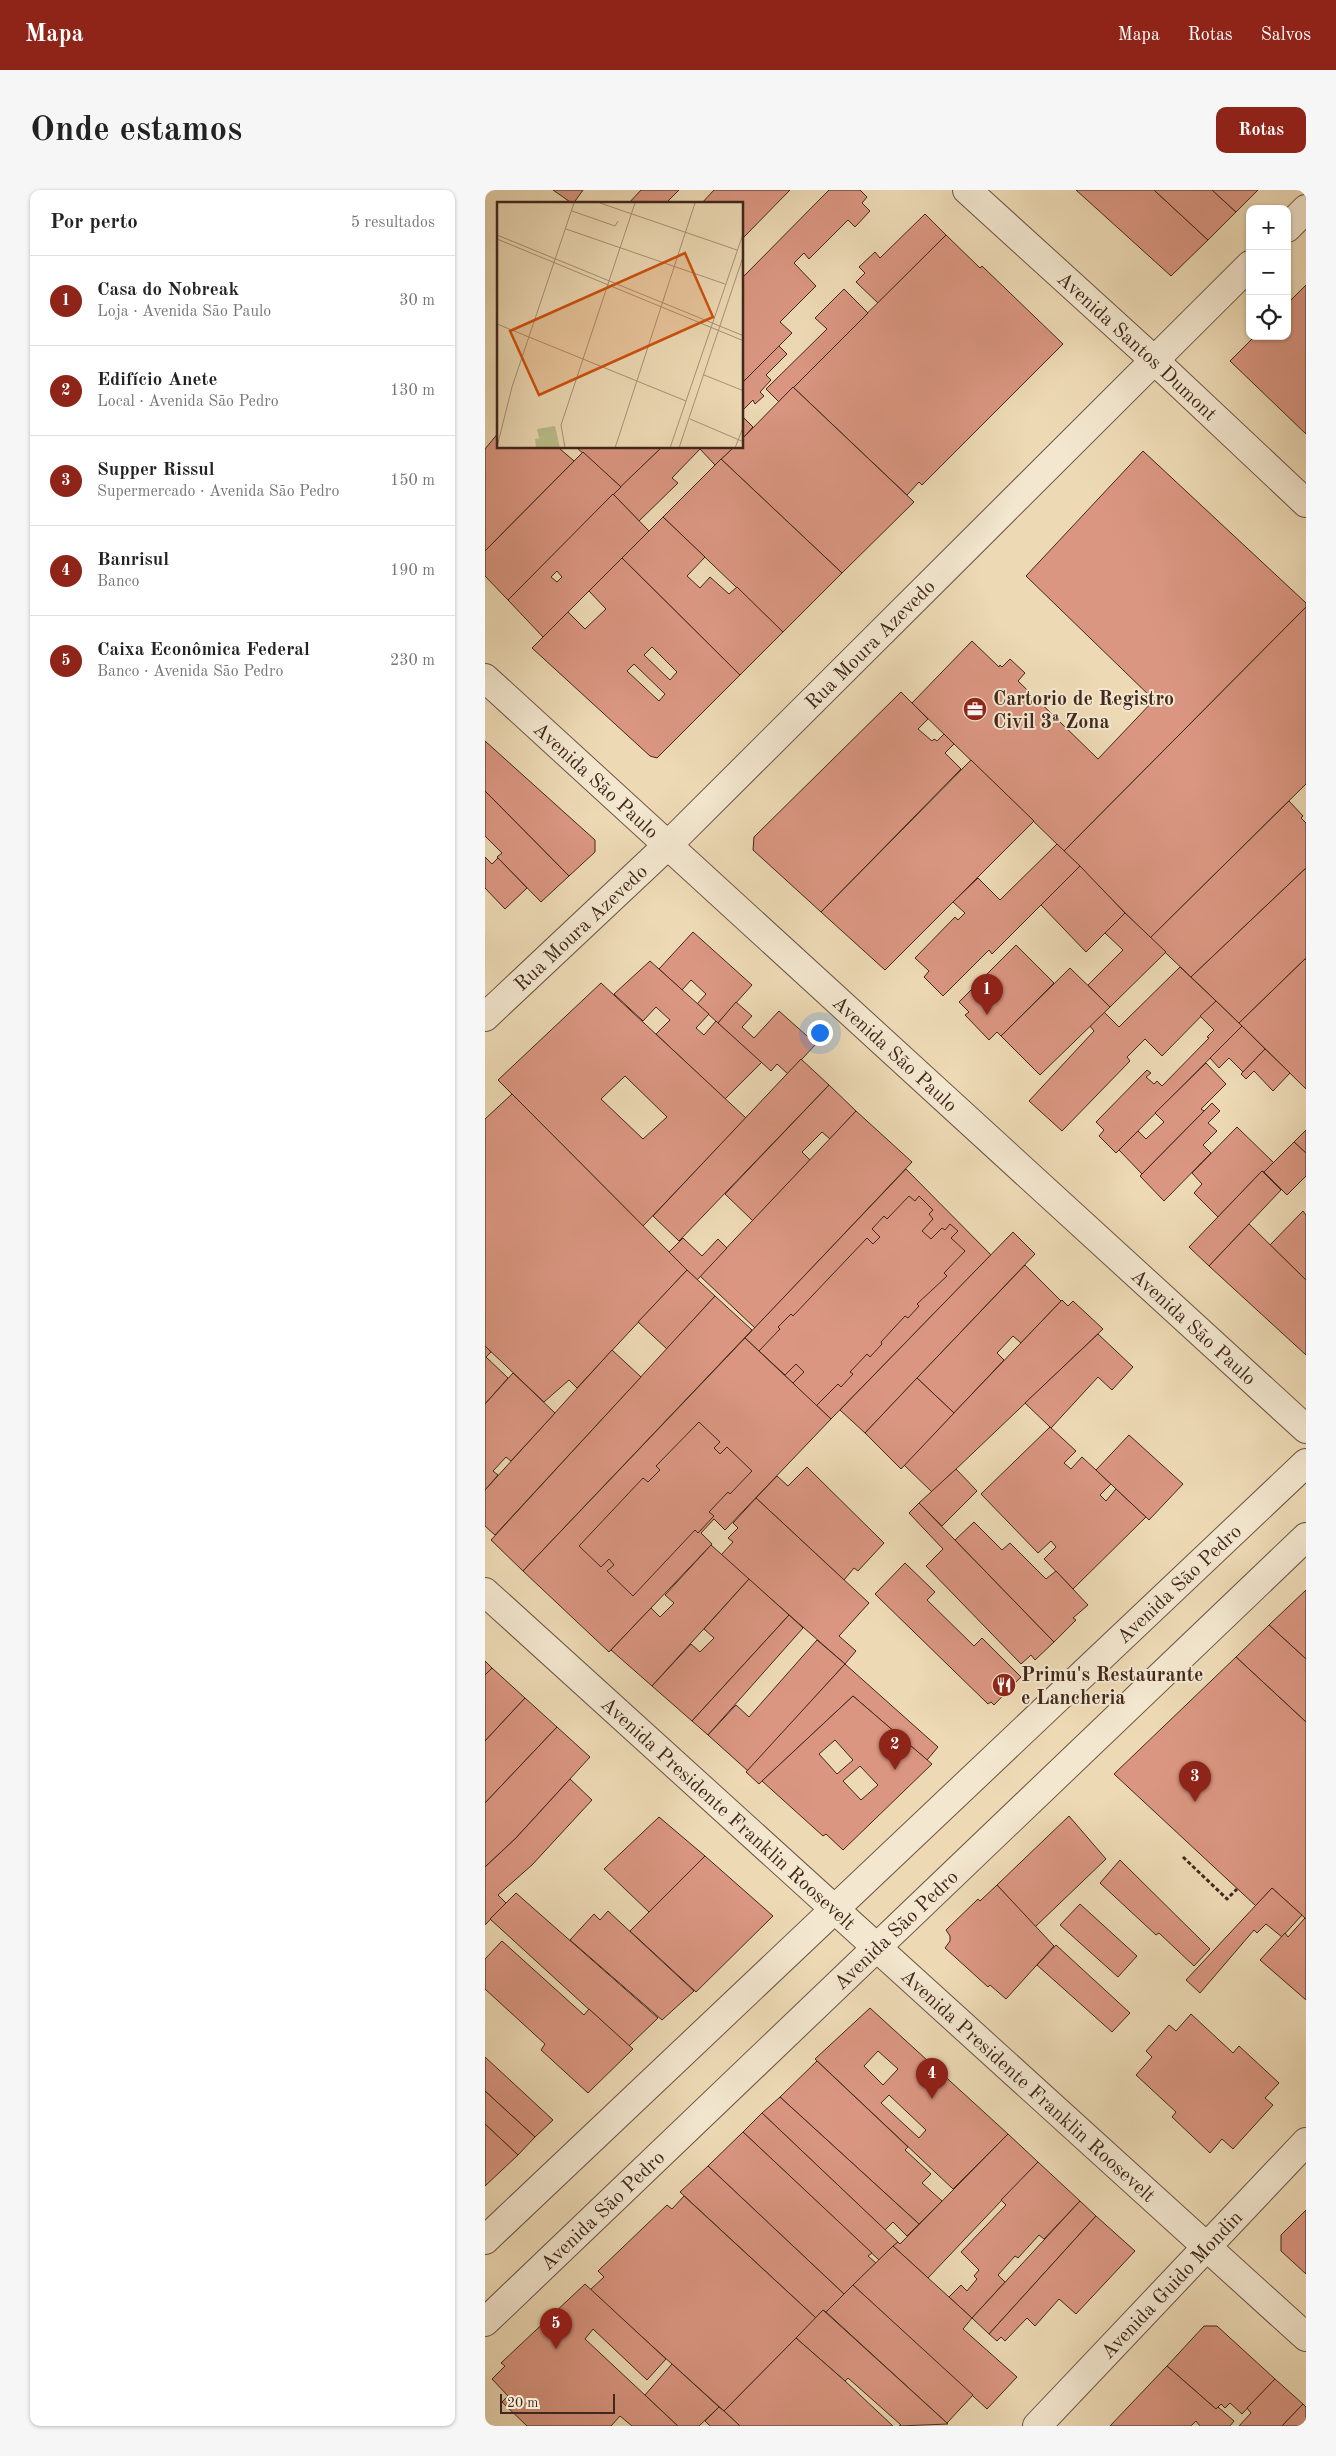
<!DOCTYPE html>
<html lang="pt">
<meta charset="utf-8">
<style>
:root{--surface:#fff;--page:#f6f6f6;--text:#222;--muted:#767676;--line:#e0e0e0;--accent:#8f2418}
body{margin:0;font-family:"Old Standard TT",serif;background:var(--page);color:var(--text)}
.controls{position:absolute;right:15px;top:15px;display:grid;overflow:hidden;border-radius:10px;box-shadow:0 1px 4px #0004}
.controls button{width:45px;height:45px;display:grid;place-items:center;padding:0;border:0;border-bottom:1px solid var(--line);background:var(--surface);color:var(--text);font:25px sans-serif}
.scale{position:absolute;left:15px;bottom:12px;width:115px;box-sizing:border-box;padding-left:5px;border:2px solid #41271d;border-top:0;font-size:14px;line-height:18px;white-space:nowrap;color:#41271d;-webkit-text-stroke:4px #f3e7cf;paint-order:stroke}
.you{position:absolute;left:334px;top:842px;width:18px;height:18px;margin:-12px;border:4px solid #fff;border-radius:50%;background:#1a73e8;box-shadow:0 0 0 8px #1a73e833}
.badge{display:grid;place-items:center;width:32px;height:32px;border-radius:50%;background:var(--accent);color:#fff;font-size:16px;font-weight:700}
.pin{position:absolute;translate:-50% -41px;filter:drop-shadow(0 1px 2px #0008)}
.pin::after{content:'';position:absolute;top:26px;width:18px;height:15px;background:inherit;clip-path:polygon(0 0,100% 0,50% 100%)}
.list{margin:0;padding:0;list-style:none}
h2{display:flex;justify-content:space-between;align-items:center;height:65px;margin:0;padding:0 20px;font-size:21px}
h2 small{font-size:16px;font-weight:400;color:var(--muted)}
.list li{display:grid;grid-template-columns:32px 1fr auto;gap:15px;align-items:center;box-sizing:border-box;height:90px;padding:0 20px;border-top:1px solid var(--line)}
.list b{display:block;font-size:19px;white-space:nowrap}
.list p{margin:0;font-size:16px;white-space:nowrap;color:var(--muted)}
.list em{font-size:16px;font-style:normal;color:var(--muted)}
.icon{flex:none;width:28px;height:28px;fill:none;stroke:currentColor;stroke-width:2;stroke-linecap:round;stroke-linejoin:round}
.map{position:relative;flex:none;width:821px;height:2236px;overflow:hidden;border-radius:10px}
header{display:flex;align-items:center;gap:30px;box-sizing:border-box;height:70px;padding:0 25px;background:var(--accent);color:#fff}
header strong{font-size:24px}
nav{display:flex;gap:28px;margin-inline-start:auto;font-size:18px}
.intro{display:flex;align-items:center;justify-content:space-between;box-sizing:border-box;height:120px;padding:0 30px}
h1{margin:0;font-size:35px}
.button{padding:12px 22px;border-radius:10px;background:var(--accent);color:#fff;font-size:18px;font-weight:700}
main{display:flex;gap:30px;padding:0 30px}
aside{flex:1;background:var(--surface);border-radius:10px;box-shadow:0 1px 4px #0004}
.map>svg:first-child{display:block}
.building{fill:#da9681;stroke:#41271d;fill-rule:evenodd}
.lines{fill:none;stroke-linecap:round;stroke-linejoin:round}
.minor-casing{stroke:#6c5443;stroke-width:30}
.path{stroke:#41271d;stroke-width:3;stroke-dasharray:4 2.5;stroke-linecap:butt}
.minor{stroke:#f3e7cf;stroke-width:28}
.labels{text-anchor:middle;stroke-width:4;stroke-linejoin:round;paint-order:stroke}
.street-label{font-size:20px;fill:#41271d;stroke:#f3e7cf}
.poi-label{font-size:20px;font-weight:bold;fill:#41271d;stroke:#f3e7cf;text-anchor:start}
.inset-road{fill:none;stroke:#a89278;stroke-width:1}
.view{fill:#cf520f;fill-opacity:0.15;stroke:#cf520f;stroke-width:2.5}
.inset-edge{fill:none;stroke:#41271d;stroke-width:2.5}
</style>
<header>
<strong>Mapa</strong>
<nav><a>Mapa</a><a>Rotas</a><a>Salvos</a></nav>
</header>
<div class="intro"><h1>Onde estamos</h1><a class="button">Rotas</a></div>
<main>
<aside>
<h2>Por perto<small>5 resultados</small></h2>
<ul class="list">
<li><span class="badge">1</span><div><b>Casa do Nobreak</b><p>Loja · Avenida São Paulo</p></div><em>30 m</em></li>
<li><span class="badge">2</span><div><b>Edifício Anete</b><p>Local · Avenida São Pedro</p></div><em>130 m</em></li>
<li><span class="badge">3</span><div><b>Supper Rissul</b><p>Supermercado · Avenida São Pedro</p></div><em>150 m</em></li>
<li><span class="badge">4</span><div><b>Banrisul</b><p>Banco</p></div><em>190 m</em></li>
<li><span class="badge">5</span><div><b>Caixa Econômica Federal</b><p>Banco · Avenida São Pedro</p></div><em>230 m</em></li>
</ul>
</aside>
<div class="map">
<svg width="821" height="2236" viewBox="0 0 821 2236">
<rect width="100%" height="100%" fill="#eddab5"/>
<filter id="stains"><feTurbulence type="fractalNoise" baseFrequency=".004" numOctaves="4"/><feColorMatrix values="0 0 0 0 .2 0 0 0 0 .09 0 0 0 0 .02 0 0 0 .5 -.17"/></filter>
<radialGradient id="worn" r=".72"><stop offset=".6" stop-color="#630" stop-opacity="0"/><stop offset="1" stop-color="#630" stop-opacity=".3"/></radialGradient>
<g class="building">
<path d="M68,0H98L88,14Z"/>
<path d="M156,0H194L180,14H143Z"/>
<path d="M229,0H305L258,48V14H216Z"/>
<path d="M344,0H375L382,7L377,13L385,21L370,37L363,30L324,69L319,63L309,73L331,96L295,132L307,143L258,192V87Z"/>
<path d="M591,0H669L723,50L686,86Z"/>
<path d="M669,0H727L751,22L723,50Z"/>
<path d="M727,0H773L751,22Z"/>
<path d="M440,24L461,45L393,113L371,92L380,83L374,77L390,62L395,68Z"/>
<path d="M461,45L495,78L497,76L578,154L437,295L434,292L422,305L308,197Z"/>
<path d="M821,95V244L745,171L770,146H802V114Z"/>
<path d="M359,99L383,123L294,212L281,199L342,139L330,128Z"/>
<path d="M294,156L302,164L281,185L286,190L275,202L279,206L270,214L268,210L258,220V192Z"/>
<path d="M308,197L429,312L357,383L236,269L248,258H258V248Z"/>
<path d="M258,227L268,237L258,248Z"/>
<path d="M14,242V258H74L89,271L0,361V259Z"/>
<path d="M92,258H176L136,297Z"/>
<path d="M176,258H248L230,275L215,259L187,288L193,293L154,331L128,304Z"/>
<path d="M658,261L821,413V417L579,661L427,513L487,451L514,477L515,475L517,477L525,469L540,483L533,491L613,569L669,510L541,386Z"/>
<path d="M98,262L136,297L23,410L0,386V361Z"/>
<path d="M236,269L357,383L298,442L178,327Z"/>
<path d="M128,304L164,341L58,447L23,410ZM72,381L77,387L72,392L66,387Z"/>
<path d="M178,327L220,367L202,386L215,398L225,387L244,404L252,397L298,442L255,485L137,368Z"/>
<path d="M137,368L255,485L172,568L165,566L47,458L83,422L100,439L121,419L104,401ZM167,457L192,482L185,490L159,465ZM149,474L180,504L174,511L142,481Z"/>
<path d="M821,417V594L665,748L579,661Z"/>
<path d="M416,502L443,529L433,539L447,551L449,549L452,551L459,544L469,554L460,563L476,579L336,722L268,660L269,647Z"/>
<path d="M0,551L110,650V662L84,686L0,601Z"/>
<path d="M486,570L549,631L400,780L336,722Z"/>
<path d="M0,601L84,686L56,712L12,667L17,663L0,646Z"/>
<path d="M804,611L818,626L816,628L821,633V678L706,787L665,748Z"/>
<path d="M572,654L595,676L507,764L504,760L458,806L439,787L444,781L430,768L470,727L473,730L480,723L468,712L493,688L515,710Z"/>
<path d="M0,667L7,674L13,668L42,698L20,719L0,698Z"/>
<path d="M595,676L640,723L601,762L556,715Z"/>
<path d="M821,678V768L754,833L706,787Z"/>
<path d="M640,723L681,762L625,817L603,795L638,760L620,743Z"/>
<path d="M208,742L267,795L233,833L212,814L221,804L206,790L197,800L174,779Z"/>
<path d="M531,755L569,793L516,846L512,842L504,850L480,825L484,822L474,812Z"/>
<path d="M820,769L821,770V899L754,833Z"/>
<path d="M165,771L224,824L211,838L219,845L231,831L277,872L240,909L171,844L185,830L171,817L158,831L129,804Z"/>
<path d="M695,777L731,811L677,866L660,849L642,867L645,871L577,941L544,911L609,841L605,836L619,822L634,837Z"/>
<path d="M585,778L625,817L555,885L516,846Z"/>
<path d="M116,793L261,928L158,1036L13,890ZM140,886L182,927L158,949L116,909Z"/>
<path d="M731,811L757,836L631,963L614,946L619,940L611,932L662,880L666,883L661,887L669,894L672,891L677,896L724,848L722,847L729,840L715,826Z"/>
<path d="M251,812L267,826L257,837L269,848L294,821L331,854L303,884L292,874L286,881L233,833Z"/>
<path d="M757,836L780,859L758,882L744,868L734,878L725,868Z"/>
<path d="M780,859L805,883L788,901L769,881L761,889L756,884Z"/>
<path d="M316,869L344,895L194,1051L168,1026Z"/>
<path d="M721,873L741,894L716,919L719,921L657,984L634,960L653,941L661,949L679,932L670,923Z"/>
<path d="M344,895L371,921L345,949L337,942L317,962L325,970L268,1031L240,1004Z"/>
<path d="M27,904L202,1080L92,1198L84,1190L59,1212L0,1156V929Z"/>
<path d="M727,913L735,921L723,933L732,941L718,955L726,963L679,1011L655,986Z"/>
<path d="M371,921L427,972L270,1138L215,1086Z"/>
<path d="M752,937L789,973L779,982L777,981L733,1027L709,1003L717,994L707,983Z"/>
<path d="M821,940V963L809,952Z"/>
<path d="M809,952L821,963V986L802,1005L779,982Z"/>
<path d="M421,979L506,1065L346,1229L260,1148Z"/>
<path d="M777,981L796,1000L724,1076L704,1057Z"/>
<path d="M424,1006L430,1011L434,1006L448,1020L444,1024L448,1029L437,1041L446,1049L457,1038L460,1040L465,1034L473,1041L466,1048L480,1061L459,1083L462,1086L432,1114L434,1116L423,1128L420,1126L396,1152L397,1154L385,1167L382,1164L365,1182L368,1184L356,1197L353,1194L331,1216L308,1193L319,1182L311,1174L300,1185L274,1161L295,1139L293,1137L306,1124L308,1126L382,1048L388,1054L395,1047L387,1039L399,1026L402,1029Z"/>
<path d="M818,1021L821,1025V1090L785,1055Z"/>
<path d="M764,1034L821,1090V1165L724,1076Z"/>
<path d="M528,1042L550,1064L380,1243L355,1220Z"/>
<path d="M198,1048L217,1066L233,1049L242,1058L212,1090L184,1062Z"/>
<path d="M540,1075L576,1111L536,1153L528,1146L512,1163L519,1170L469,1223L432,1188Z"/>
<path d="M202,1080L230,1106L182,1159L153,1132Z"/>
<path d="M230,1106L267,1140L38,1381L6,1350Z"/>
<path d="M577,1110L583,1116L588,1111L618,1139L447,1302L419,1275Z"/>
<path d="M613,1144L648,1177L627,1200L613,1187L566,1238L540,1213Z"/>
<path d="M260,1148L346,1229L240,1340L229,1329L216,1343L227,1354L124,1462L38,1381Z"/>
<path d="M0,1156L6,1162L1,1167L23,1188L0,1214Z"/>
<path d="M127,1160L156,1187L10,1345L0,1336V1300Z"/>
<path d="M28,1183L70,1223L26,1271L21,1267L8,1281L13,1285L0,1300V1214Z"/>
<path d="M432,1188L469,1223L416,1279L380,1243Z"/>
<path d="M214,1232L235,1252L229,1258L235,1264L242,1257L267,1281L245,1304L243,1302L224,1322L229,1326L213,1343L210,1340L148,1406L122,1381L129,1375L124,1369L116,1377L94,1356L158,1288L163,1292L175,1280L171,1276Z"/>
<path d="M565,1237L591,1261L579,1273L586,1279L597,1267L626,1294L615,1305L621,1311L631,1299L661,1327L588,1399L559,1369L571,1357L566,1351L553,1363L496,1304Z"/>
<path d="M644,1245L698,1294L664,1330L611,1280Z"/>
<path d="M322,1277L399,1353L373,1381L369,1378L359,1390L271,1308L292,1286L303,1296Z"/>
<path d="M471,1279L492,1301L457,1336L434,1313Z"/>
<path d="M271,1308L384,1413L354,1446L371,1461L360,1474L236,1365L248,1352L243,1348L253,1338L248,1333Z"/>
<path d="M434,1313L569,1452L550,1470L546,1465L536,1474L441,1376L458,1359L424,1323Z"/>
<path d="M489,1332L517,1360L525,1353L561,1389L571,1381L603,1415L588,1428L591,1430L569,1452L470,1350Z"/>
<path d="M226,1355L264,1389L167,1496L126,1460L166,1418L175,1427L189,1413L180,1405Z"/>
<path d="M420,1373L450,1402L442,1410L489,1456L497,1448L536,1487L509,1515L506,1512L503,1514L390,1404Z"/>
<path d="M264,1389L304,1425L207,1531L167,1496L206,1454L215,1462L229,1448L219,1439Z"/>
<path d="M821,1400V1469L784,1435Z"/>
<path d="M304,1425L318,1438L223,1545L207,1531Z"/>
<path d="M784,1435L821,1469V1532L751,1467Z"/>
<path d="M332,1450L360,1474L263,1581L223,1545L251,1515L264,1527Z"/>
<path d="M751,1467L821,1532V1729L787,1698L771,1716L629,1584Z"/>
<path d="M0,1471L7,1478L0,1485Z"/>
<path d="M360,1474L453,1557L442,1570L368,1506L274,1594L261,1582Z"/>
<path d="M7,1478L40,1508L0,1551V1485Z"/>
<path d="M368,1506L447,1574L358,1660L341,1644L338,1646L277,1591ZM350,1550L368,1570L352,1584L334,1564ZM375,1576L393,1595L376,1610L358,1591Z"/>
<path d="M40,1508L72,1537L0,1613V1551Z"/>
<path d="M72,1537L105,1567L31,1648L0,1677V1613Z"/>
<path d="M85,1589L107,1610L47,1675L13,1705L21,1713L0,1735V1677L31,1648Z"/>
<path d="M584,1626L621,1669L550,1737L512,1695Z"/>
<path d="M174,1627L220,1666L164,1722L119,1679Z"/>
<path d="M220,1666L288,1726L211,1802L145,1741Z"/>
<path d="M635,1670L725,1759L709,1776L674,1743L671,1745L615,1693Z"/>
<path d="M512,1695L569,1756L521,1809L505,1795L503,1797L460,1758L465,1751V1746L461,1740L493,1709L495,1711Z"/>
<path d="M787,1698L817,1725L797,1747L781,1734L772,1743L769,1740L715,1803L701,1790Z"/>
<path d="M31,1703L173,1828L144,1856L5,1729Z"/>
<path d="M595,1714L652,1766L633,1787L575,1735Z"/>
<path d="M123,1721L209,1801L177,1830L85,1750L109,1724L115,1730Z"/>
<path d="M820,1728L821,1729V1810L775,1770L800,1743L803,1747Z"/>
<path d="M17,1751L99,1825L104,1819L148,1859L103,1903L56,1860L60,1854L0,1799V1769Z"/>
<path d="M571,1755L645,1823L627,1842L552,1775Z"/>
<path d="M385,1818L523,1944L468,1999L330,1869ZM393,1861L413,1879L398,1895L379,1876ZM404,1905L441,1940L434,1948L396,1913Z"/>
<path d="M706,1824L748,1863L754,1856L794,1893L780,1908L788,1915L748,1959L737,1949L725,1963L687,1927L691,1922L651,1885L667,1867L661,1861L684,1835L691,1841Z"/>
<path d="M0,1867L68,1930L50,1947L0,1901Z"/>
<path d="M332,1871L423,1957L420,1960L446,1984L437,1993L457,2011L434,2034L295,1907Z"/>
<path d="M0,1901L50,1947L33,1965L0,1934Z"/>
<path d="M295,1907L434,2034L422,2046L408,2032L400,2040L277,1923Z"/>
<path d="M277,1923L413,2052L394,2070L258,1942Z"/>
<path d="M0,1934L33,1965L0,1996Z"/>
<path d="M258,1942L387,2063L383,2066L391,2073L359,2104L223,1976Z"/>
<path d="M523,1944L553,1972L443,2088L408,2056L413,2052L415,2054Z"/>
<path d="M553,1972L595,2011L559,2049L554,2045L533,2068L530,2066L513,2085L520,2092L487,2128L464,2107L476,2095L482,2101L492,2089L489,2086L494,2080L476,2062L521,2015L516,2010Z"/>
<path d="M223,1976L359,2104L341,2122L338,2120L331,2128L195,2002Z"/>
<path d="M199,2006L331,2128L239,2221L105,2100L119,2087L113,2081L182,2015L187,2019Z"/>
<path d="M595,2011L611,2026L504,2144L487,2128Z"/>
<path d="M821,2020V2084L796,2061V2045Z"/>
<path d="M611,2026L650,2061L591,2124L574,2109L550,2136L542,2128L520,2151L516,2147L512,2151L504,2144Z"/>
<path d="M408,2056L487,2128L478,2139L532,2187L502,2219L368,2095Z"/>
<path d="M100,2094L181,2169L162,2190L108,2139L100,2149L193,2236H147L135,2226L126,2236H42L17,2212L23,2206L7,2189L20,2176L16,2173Z"/>
<path d="M368,2095L488,2205L462,2233L341,2122Z"/>
<path d="M338,2120L462,2233L463,2234L414,2236L416,2235L363,2188L360,2191L311,2148Z"/>
<path d="M719,2136H732L790,2189L757,2224L745,2213L740,2218L736,2214L731,2219L682,2176Z"/>
<path d="M311,2148L360,2191L408,2236H255L239,2221Z"/>
<path d="M187,2174L234,2217L214,2236H193L160,2205Z"/>
<path d="M682,2176L731,2219L733,2217L749,2231L745,2236H715L711,2231L706,2236H625Z"/>
<path d="M790,2189L818,2214L797,2236H754L766,2223L762,2218Z"/>
<path d="M818,2214L821,2217V2236H797Z"/>
<path d="M234,2217L239,2221L255,2236H225L220,2231Z"/>
</g>
<g class="lines">
<g class="minor-casing">
<g id="minor">
<path id="s1" d="M482,0L669,170L821,313"/>
<path d="M802,38L821,19"/>
<path id="s2" d="M0,488L821,1239"/>
<path id="s3" d="M0,827L183,655L765,75"/>
<path id="s4" d="M0,1402L821,2147"/>
<path id="s5" d="M0,2050L821,1273"/>
<path id="s6" d="M0,2132L821,1347"/>
<path id="s7" d="M552,2236L821,1952"/>
</g>
</g>
<path class="path" d="M698,1667L742,1709L752,1699"/>
<use href="#minor" class="minor"/>
</g>
<defs>
<g id="office-disc" transform="scale(1.25)"><circle r="9.5" fill="#8f2418" stroke="#f3e7cf"/><path d="M-6-3h4V-5.5h4V-3h4V5H-6ZM-1-4.5V-3h2v-1.5ZM-6 0V1H6V0Z" fill="#fff"/></g>
<g id="restaurant-disc" transform="scale(1.25)"><circle r="9.5" fill="#8f2418" stroke="#f3e7cf"/><path d="M-5-6h1v4h1v-4h1v4h1v-4h1v5L-1.5 .5V6h-2V.5L-5-1ZM5-6V6H3V1.5H1.5Q1.5-4 5-6Z" fill="#fff"/></g>
</defs>
<g fill-rule="evenodd">
<use href="#office-disc" x="490" y="519"/>
<use href="#restaurant-disc" x="519" y="1495"/>
</g>
<g class="labels">
<g class="street-label">
<text dy="7" stroke="none"><textPath href="#s1" startOffset="231">Avenida Santos Dumont</textPath></text>
<text dy="7" stroke="none"><textPath href="#s3" startOffset="536">Rua Moura Azevedo</textPath></text>
<text dy="7" stroke="none"><textPath href="#s2" startOffset="151">Avenida São Paulo</textPath></text>
<text dy="7" stroke="none"><textPath href="#s3" startOffset="131">Rua Moura Azevedo</textPath></text>
<text dy="7" stroke="none"><textPath href="#s2" startOffset="556">Avenida São Paulo</textPath></text>
<text dy="7" stroke="none"><textPath href="#s2" startOffset="961">Avenida São Paulo</textPath></text>
<text dy="7" stroke="none"><textPath href="#s5" startOffset="955">Avenida São Pedro</textPath></text>
<text dy="7" stroke="none"><textPath href="#s4" startOffset="329">Avenida Presidente Franklin Roosevelt</textPath></text>
<text dy="7" stroke="none"><textPath href="#s6" startOffset="568">Avenida São Pedro</textPath></text>
<text dy="7" stroke="none"><textPath href="#s4" startOffset="734">Avenida Presidente Franklin Roosevelt</textPath></text>
<text dy="7" stroke="none"><textPath href="#s6" startOffset="162">Avenida São Pedro</textPath></text>
<text dy="7" stroke="none"><textPath href="#s7" startOffset="195">Avenida Guido Mondin</textPath></text>
</g>
<g class="poi-label">
<text x="508" y="515">Cartorio de Registro<tspan x="508" dy="23">Civil 3ª Zona</tspan></text>
<text x="536" y="1491">Primu's Restaurante<tspan x="536" dy="23">e Lancheria</tspan></text>
</g>
</g>
<g transform="translate(12 12)">
<rect width="246" height="246" fill="#eddab5"/>
<path d="M58,224L63,246H39L38,237L51,235L42,236L40,227Z" fill="#babf8c"/>
<path class="inset-road" d="M103,1L240,48M75,9L118,24L121,19M69,27L228,82M0,33L247,134M0,37L247,139M0,122L189,199M207,173L247,189M193,217L247,240M0,245L15,185L77,1M68,246L64,223L138,1M118,246L198,1M173,246L247,29M182,246L247,52M238,246L247,223"/>
<path class="view" d="M188,51L216,115L42,193L13,129Z"/>
<rect width="246" height="246" class="inset-edge"/>
</g>
<rect width="100%" height="100%" filter="url(#stains)"/>
<rect width="100%" height="100%" fill="url(#worn)"/>
</svg>
<div class="controls">
<button>+</button>
<button>−</button>
<button><svg class="icon" aria-label="locate" viewBox="0 0 24 24"><circle cx="12" cy="12" r="6"/><path d="M12 2v4M12 18v4M2 12h4M18 12h4"/></svg></button>
</div>
<div class="scale">20 m</div>
<div class="you"></div>
<div class="pin badge" style="left:502px;top:825px">1</div>
<div class="pin badge" style="left:410px;top:1580px">2</div>
<div class="pin badge" style="left:710px;top:1612px">3</div>
<div class="pin badge" style="left:447px;top:1909px">4</div>
<div class="pin badge" style="left:71px;top:2159px">5</div>
</div>
</main>
